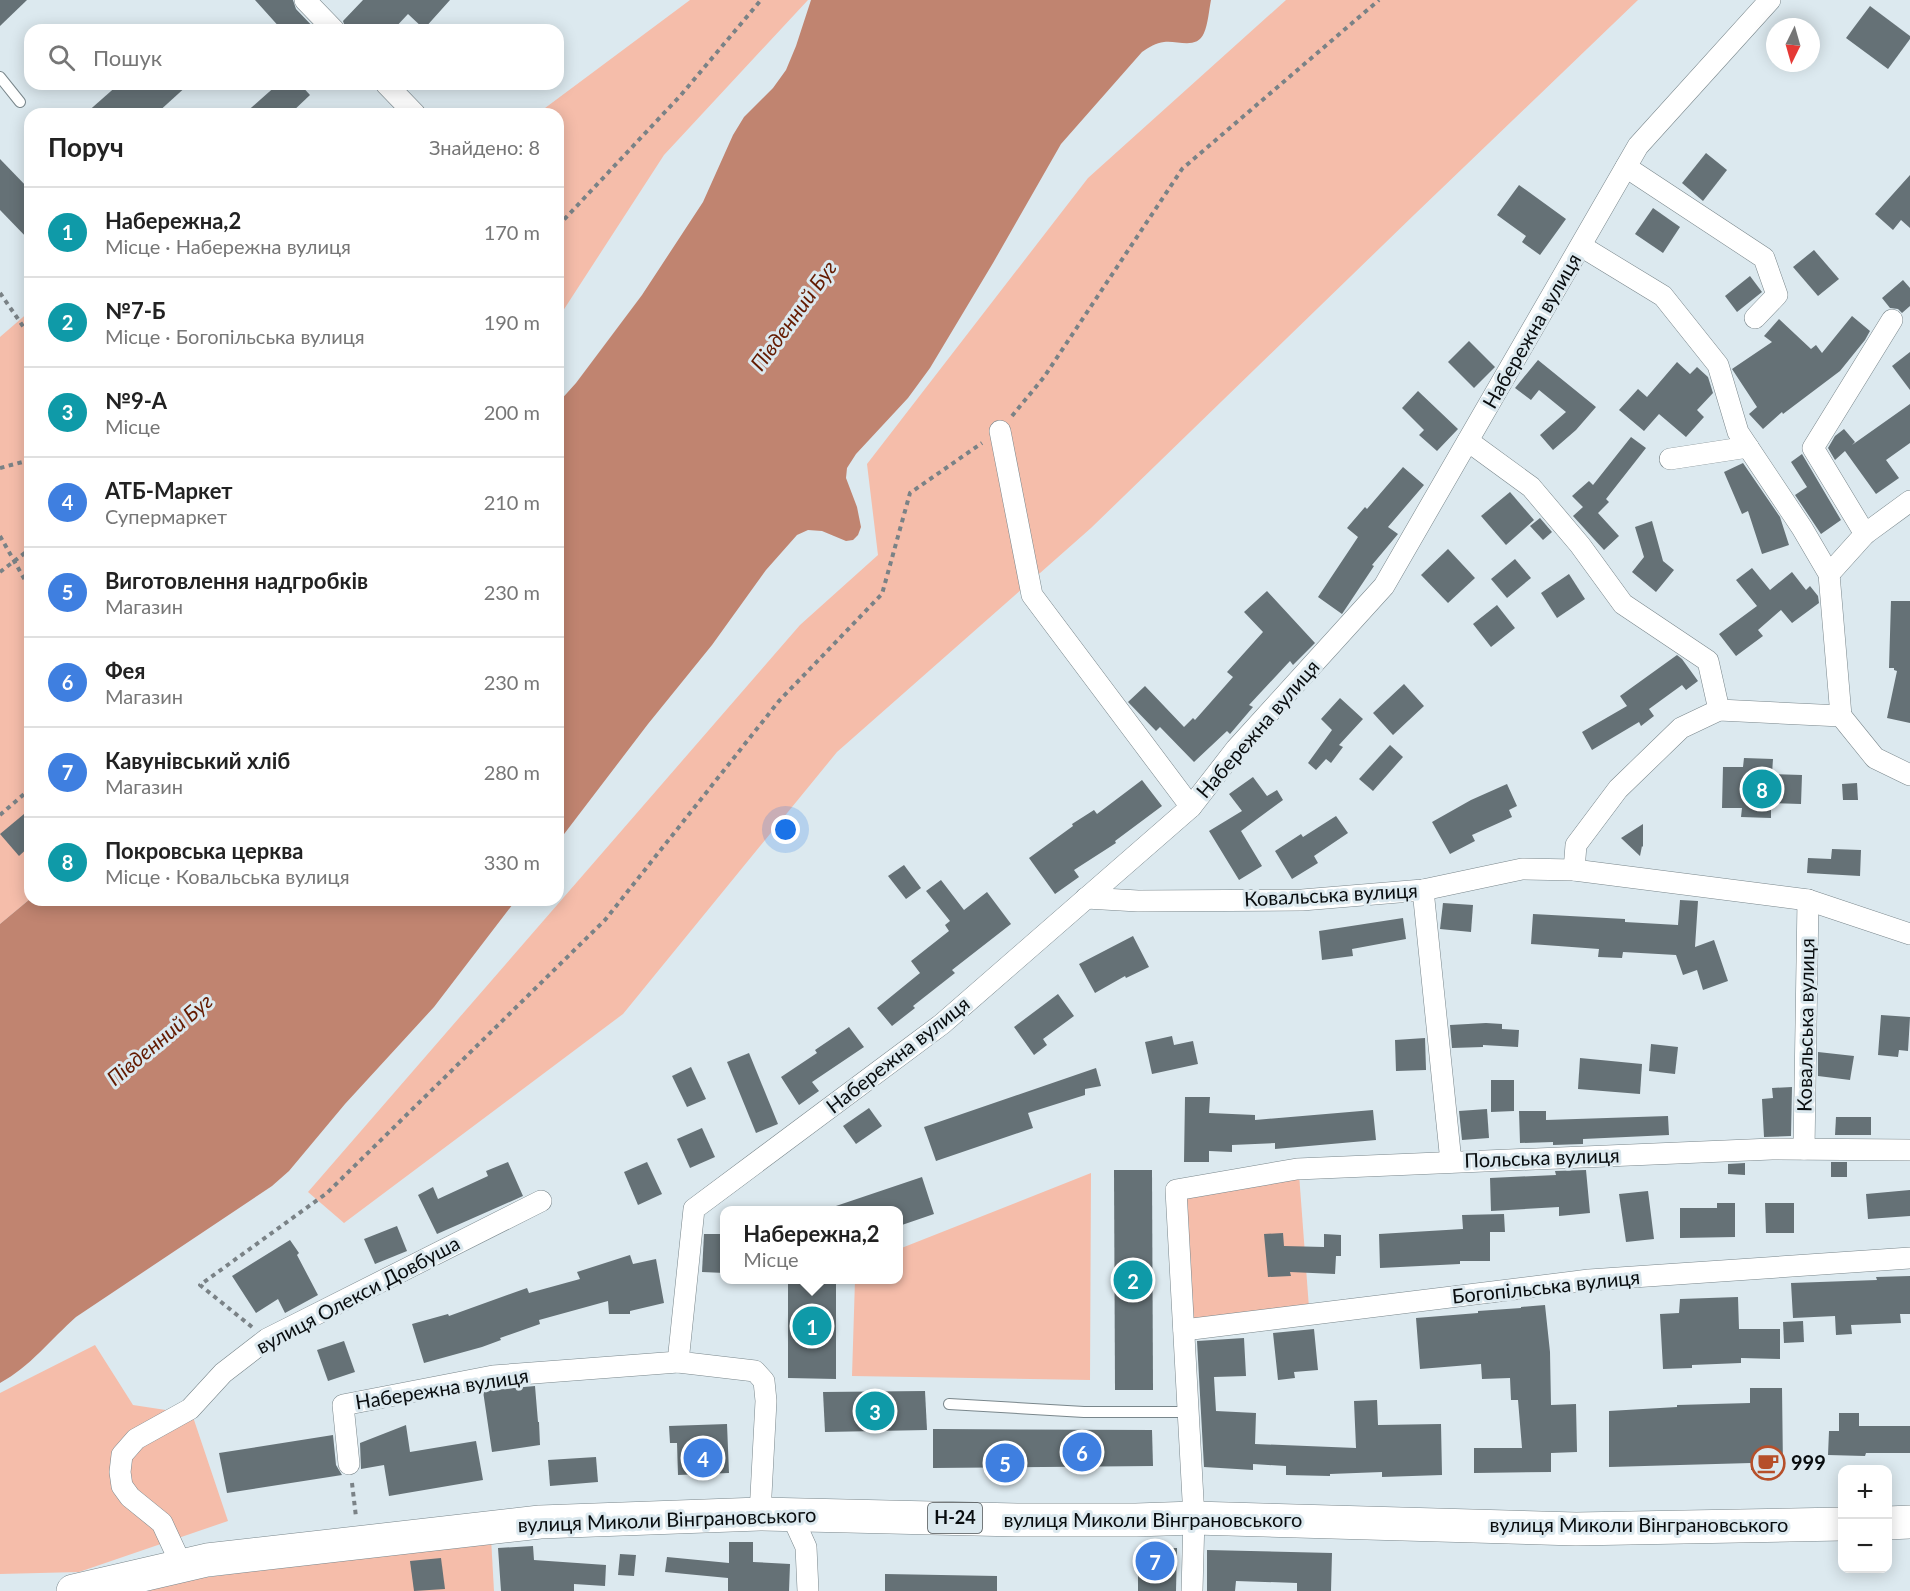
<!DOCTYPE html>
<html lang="uk">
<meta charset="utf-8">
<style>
:root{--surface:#fff;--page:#f6f6f6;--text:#222;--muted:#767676;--line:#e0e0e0;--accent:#ea580c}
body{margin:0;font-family:Lato,sans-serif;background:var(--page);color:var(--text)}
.controls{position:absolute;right:18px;bottom:18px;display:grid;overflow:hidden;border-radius:12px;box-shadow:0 3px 15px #0003}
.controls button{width:54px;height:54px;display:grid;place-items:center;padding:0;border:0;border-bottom:2px solid var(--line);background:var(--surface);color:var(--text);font:30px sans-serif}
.compass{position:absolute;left:1766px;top:18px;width:54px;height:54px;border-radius:50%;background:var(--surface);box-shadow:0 3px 15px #0003;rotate:185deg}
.you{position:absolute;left:786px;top:830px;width:21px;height:21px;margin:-15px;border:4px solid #fff;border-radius:50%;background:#1a73e8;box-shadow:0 0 0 9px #1a73e833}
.badge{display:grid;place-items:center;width:39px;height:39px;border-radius:50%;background:var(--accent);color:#fff;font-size:20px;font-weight:700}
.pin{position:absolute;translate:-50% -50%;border:3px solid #fff;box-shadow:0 2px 6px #0006}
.popup{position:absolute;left:720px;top:1206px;width:183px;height:78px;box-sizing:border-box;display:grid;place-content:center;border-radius:12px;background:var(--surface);filter:drop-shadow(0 2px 4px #0005);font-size:20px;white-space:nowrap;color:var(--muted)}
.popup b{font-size:22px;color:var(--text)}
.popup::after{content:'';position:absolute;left:50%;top:100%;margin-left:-12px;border:12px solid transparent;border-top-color:var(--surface)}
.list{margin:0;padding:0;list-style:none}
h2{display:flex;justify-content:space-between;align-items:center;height:78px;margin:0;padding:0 24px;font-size:26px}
h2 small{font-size:20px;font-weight:400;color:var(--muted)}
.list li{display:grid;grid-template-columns:39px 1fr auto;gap:18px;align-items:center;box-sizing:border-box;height:90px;padding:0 24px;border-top:2px solid var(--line)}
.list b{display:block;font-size:22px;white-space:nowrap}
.list p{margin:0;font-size:20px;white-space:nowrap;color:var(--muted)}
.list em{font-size:20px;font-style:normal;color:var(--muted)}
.icon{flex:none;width:33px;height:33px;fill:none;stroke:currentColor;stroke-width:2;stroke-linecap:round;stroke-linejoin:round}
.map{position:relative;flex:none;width:1910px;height:1591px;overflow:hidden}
.search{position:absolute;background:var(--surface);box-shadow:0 3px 15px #0003;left:24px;top:24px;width:540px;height:66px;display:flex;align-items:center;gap:15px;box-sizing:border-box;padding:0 21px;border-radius:18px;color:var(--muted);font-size:22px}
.panel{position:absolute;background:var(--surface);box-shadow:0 3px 15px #0003;left:24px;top:108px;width:540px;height:798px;border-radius:18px}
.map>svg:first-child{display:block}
.green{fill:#f5bdaa}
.water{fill:#c08470}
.building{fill:#657176}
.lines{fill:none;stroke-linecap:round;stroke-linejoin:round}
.lane-casing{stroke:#79868b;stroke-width:12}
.street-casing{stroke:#79868b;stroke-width:22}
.primary-casing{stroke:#79868b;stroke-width:34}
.path{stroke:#7a8286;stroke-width:4;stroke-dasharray:4.5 4.5;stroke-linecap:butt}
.lane{stroke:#fff;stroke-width:10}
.street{stroke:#fff;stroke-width:21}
.primary{stroke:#fff;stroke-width:33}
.labels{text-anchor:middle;stroke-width:6;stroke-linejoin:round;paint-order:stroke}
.shield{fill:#dce9ef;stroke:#484f52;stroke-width:1.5}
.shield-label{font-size:18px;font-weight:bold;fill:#090d0f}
.street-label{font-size:20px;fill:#090d0f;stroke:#dce9ef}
.poi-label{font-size:20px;font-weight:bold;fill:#090d0f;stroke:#dce9ef;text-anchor:start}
.water-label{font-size:21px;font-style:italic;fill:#631a00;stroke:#dce9ef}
</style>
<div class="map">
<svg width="1910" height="1591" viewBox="0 0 1910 1591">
<rect width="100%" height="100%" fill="#dce9ef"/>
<g class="green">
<path d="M690,0H808L664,155L559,317L558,114H537Z"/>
<path d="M1286,0H1638L1415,214L1091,528L837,752L623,1014L344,1223L308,1192L800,625L878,555L867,464L1088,178Z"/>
<path d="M30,311V899L0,924V337Z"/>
<path d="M1091,1173L1090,1380L852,1376L855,1280H899V1249Z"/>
<path d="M1299,1174L1309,1308L1191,1323L1180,1194Z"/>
<path d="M95,1345L133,1405L192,1414L228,1521L79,1572L0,1574V1393Z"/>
<path d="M491,1538L494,1591H136V1587Z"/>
</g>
<g class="water">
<path d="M811,0H1211C1209,10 1208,24 1204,33C1197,50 1177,40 1164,42C1156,43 1149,47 1142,52L1061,144L993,263L930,368L908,398L856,454L847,468L846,478L857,507L861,527L858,535L853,540L846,541L822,531L808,530L797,535L766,570L712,645L648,724L558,842V403L576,383L642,295L703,202L733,135L744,117L773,88L786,70L796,46Z"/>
<path d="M30,899V900H516L434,1007L345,1104L289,1171L272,1186L76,1317C51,1339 30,1367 0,1383V924Z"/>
</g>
<g class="building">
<path d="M0,0H27L0,26Z"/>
<path d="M255,0H293L296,9L316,30H282Z"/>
<path d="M363,0H450L424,29L408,14L393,30H346L343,21Z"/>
<path d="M1870,6L1910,36V39L1888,69L1846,38Z"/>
<path d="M119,84H189L156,114H85Z"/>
<path d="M278,84H300L310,95L290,114H244Z"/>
<path d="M1706,153L1727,170L1703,201L1682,183Z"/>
<path d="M0,159L30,190V241L0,210Z"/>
<path d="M1910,175V228L1901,220L1893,230L1875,214Z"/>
<path d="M1519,185L1566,219L1540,255L1522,242L1526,236L1497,215Z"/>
<path d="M1653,208L1680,227L1663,253L1635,234Z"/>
<path d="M1814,250L1839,279L1818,296L1793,267Z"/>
<path d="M1750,276L1762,292L1737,312L1725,296Z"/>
<path d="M1903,280L1910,288V306L1902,313L1898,309L1890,308L1882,298Z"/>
<path d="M1852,316L1870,331L1865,340L1840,371L1783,414L1782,412L1763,429L1749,414L1757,407L1732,369L1772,342L1764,336L1779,319L1811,349L1816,345L1822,353Z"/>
<path d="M1469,341L1495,367L1474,388L1448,362Z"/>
<path d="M1910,352V390L1892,366Z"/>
<path d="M1538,360L1596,407L1576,430L1553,450L1540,435L1566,412L1539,390L1531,400L1515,388Z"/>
<path d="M1677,362L1690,374L1697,367L1708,377L1713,393L1697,410L1704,417L1686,437L1659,414L1644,431L1619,410L1638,389L1647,397Z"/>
<path d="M1418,391L1458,429L1437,451L1419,435L1424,430L1402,408Z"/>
<path d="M1910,404V443L1886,460L1899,478L1876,494L1845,451L1835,460L1828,448L1835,436L1844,429L1855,442L1852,445Z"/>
<path d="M1631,437L1646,448L1606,499L1609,502L1598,513L1619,536L1604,550L1573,516L1583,507L1572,496L1589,481L1593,485Z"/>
<path d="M1802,454L1841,520L1821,534L1795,495L1807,487L1791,462Z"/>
<path d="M1743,463L1780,517L1789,545L1762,554L1748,511L1742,514L1724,472Z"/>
<path d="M1403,467L1424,485L1388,527L1398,534L1372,565L1374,566L1342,614L1318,597L1358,537L1347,528L1365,507L1367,509Z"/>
<path d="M1510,492L1534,520L1506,545L1481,516Z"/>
<path d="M1540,518L1552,532L1543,540L1530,526Z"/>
<path d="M1652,521L1663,561L1674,570L1656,592L1632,572L1644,557L1635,527Z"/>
<path d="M1448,549L1475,578L1448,603L1421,575Z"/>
<path d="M1515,559L1531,578L1507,598L1491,579Z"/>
<path d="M1752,568L1770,590L1792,572L1806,590L1810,586L1818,596L1819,603L1792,623L1781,610L1758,630L1763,636L1736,656L1719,634L1757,606L1736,580Z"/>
<path d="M1569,574L1585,599L1557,618L1541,593Z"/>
<path d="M1267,591L1315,643L1293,665L1290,661L1249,705L1253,707L1230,734L1227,731L1194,762L1160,727L1156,731L1128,702L1145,686L1184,727L1193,718L1195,720L1233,677L1227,672L1263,632L1244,612Z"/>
<path d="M1891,601H1910V723L1887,718L1897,671L1894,670V668H1889Z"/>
<path d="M1497,605L1515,628L1491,647L1473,624Z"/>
<path d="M1677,655L1682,659L1698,681L1686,690L1682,685L1649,709L1654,716L1641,726L1639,722L1592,750L1582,732L1627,706L1620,696Z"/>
<path d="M1404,684L1424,706L1393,735L1373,713Z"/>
<path d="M1340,698L1363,719L1339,745L1343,747L1331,763L1326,759L1316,770L1308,763L1332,730L1321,719Z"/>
<path d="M1390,745L1403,757L1373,791L1359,779Z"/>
<path d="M1744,758L1773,759L1772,774L1802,775L1801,804L1771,803V818L1741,817L1742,808H1722L1723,767H1743Z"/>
<path d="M1253,777L1267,796L1277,790L1283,800L1241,831L1262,866L1239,880L1209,831L1242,811L1229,794Z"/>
<path d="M1142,780L1162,806L1115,841L1116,843L1074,870L1079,877L1055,894L1029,858L1073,826L1072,824L1094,810L1097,814Z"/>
<path d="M1857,783L1858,800H1843L1842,784Z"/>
<path d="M1507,784L1517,806L1509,810L1512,817L1472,835L1475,841L1450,854L1432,822L1471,800Z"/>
<path d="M30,809V846L19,856L0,834Z"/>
<path d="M1336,816L1348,833L1314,856L1318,863L1292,879L1275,851L1301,834L1303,837Z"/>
<path d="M1643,824V847L1642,846L1640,856L1621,838Z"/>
<path d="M1832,849L1861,850L1860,876L1807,873L1808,858L1831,859Z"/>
<path d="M904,865L921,888L906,899L888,876Z"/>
<path d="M941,880L964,910L987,892L1011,924L952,970L955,973L913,1006L915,1008L892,1026L877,1008L920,973L911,961L949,931L945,925L950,921L926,891Z"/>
<path d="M1680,900L1698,901L1695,947L1714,940L1728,981L1703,990L1697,970L1683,975L1676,955L1623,952L1622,958L1598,957L1599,949L1531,944L1533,914L1625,919V922L1678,925Z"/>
<path d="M1443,903L1473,905L1471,932L1440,929Z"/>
<path d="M1403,918L1406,939L1352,949L1353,956L1322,960L1319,931Z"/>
<path d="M1133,936L1149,967L1126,978L1125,976L1095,993L1079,964Z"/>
<path d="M1058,994L1074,1016L1043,1039L1047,1045L1034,1055L1014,1027Z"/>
<path d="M1881,1015L1910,1017L1908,1051L1899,1050L1898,1057L1878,1055Z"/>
<path d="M1486,1023L1502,1024V1029L1519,1030L1518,1047L1483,1045V1047L1452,1048L1450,1025Z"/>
<path d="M849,1027L864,1047L812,1082L819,1091L799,1105L781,1077L817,1053L815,1050Z"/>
<path d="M1172,1036L1174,1045L1193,1041L1198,1064L1152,1074L1145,1042Z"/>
<path d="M1425,1038L1426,1070L1396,1071L1395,1040Z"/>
<path d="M1651,1044L1678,1047L1675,1074L1649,1071Z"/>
<path d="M1818,1052L1854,1056L1850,1080L1818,1076Z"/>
<path d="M749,1053L778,1124L756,1133L727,1062Z"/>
<path d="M1580,1058L1642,1064L1640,1094L1578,1089Z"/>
<path d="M691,1067L706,1099L687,1107L672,1076Z"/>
<path d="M1096,1068L1101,1086L1085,1089V1095L1028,1113L1033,1128L936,1161L924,1127Z"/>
<path d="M1491,1080H1514V1111L1491,1112Z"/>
<path d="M1792,1087L1791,1136L1764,1137L1762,1099L1773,1098L1772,1088Z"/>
<path d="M1185,1097H1210L1209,1113L1255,1115V1120L1373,1110L1376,1140L1275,1149V1143L1232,1145V1152L1209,1151V1162H1184Z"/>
<path d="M869,1108L882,1126L856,1144L843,1126Z"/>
<path d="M1487,1109L1489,1138L1462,1140L1459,1111Z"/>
<path d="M1519,1111H1546V1120L1668,1116L1669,1135L1583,1139V1144L1553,1145V1142L1520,1143Z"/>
<path d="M1836,1117H1871V1135H1835Z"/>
<path d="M702,1128L715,1157L690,1168L677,1139Z"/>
<path d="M508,1162L523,1196L437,1234L418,1195L433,1187L438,1199L488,1176L486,1171Z"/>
<path d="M647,1162L662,1194L638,1205L624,1172Z"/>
<rect x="1831" y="1162" width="16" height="15"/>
<path d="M1745,1163V1175L1728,1174V1164Z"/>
<path d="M1114,1170H1152L1153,1390H1115Z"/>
<path d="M1586,1170L1590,1213L1559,1216V1207L1491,1211L1490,1178L1556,1175L1555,1171Z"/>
<path d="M922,1177L934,1214L899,1226V1210H830V1208Z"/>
<path d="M1910,1190V1216L1868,1219L1866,1194Z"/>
<path d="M1648,1191L1654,1239L1626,1242L1619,1194Z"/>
<path d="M1717,1203H1735V1237L1680,1238V1208H1717Z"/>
<path d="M1765,1203H1794V1233H1766Z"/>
<path d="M1504,1214L1505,1232H1490V1261H1460V1264L1380,1268L1379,1234L1463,1229L1462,1215Z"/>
<path d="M397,1226L407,1251L375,1264L364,1239Z"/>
<path d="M1283,1233L1284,1246L1324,1247V1234L1341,1235V1256H1336L1335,1274L1290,1272L1291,1276L1268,1277L1264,1234Z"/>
<path d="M704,1234H725V1273L702,1272Z"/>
<path d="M290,1240L299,1253L297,1255L318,1295L285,1313L278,1299L256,1313L232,1276Z"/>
<path d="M630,1255L633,1264L656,1259L664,1303L630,1311V1314H609L608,1301L539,1320L540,1324L500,1338L501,1340L482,1347L424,1363L412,1324L448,1314L449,1316L527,1288L529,1293L580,1279L577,1272Z"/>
<path d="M1910,1276V1314H1900L1901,1323L1851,1325L1852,1334L1836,1335L1835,1316L1793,1318L1791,1283L1877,1280L1876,1277Z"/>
<path d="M788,1280H836V1379L788,1378Z"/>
<path d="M1738,1297L1739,1329H1780V1359L1741,1358V1363L1692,1365V1368L1663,1369L1660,1314L1679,1313L1680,1299Z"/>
<path d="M1545,1305L1550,1352L1551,1405L1576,1404L1577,1452L1551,1453V1472L1474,1473V1448H1522L1518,1400H1511L1510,1378L1482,1379L1481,1364L1420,1369L1416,1318L1478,1313V1311L1521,1308V1307Z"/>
<path d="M1803,1321L1804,1342L1784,1343L1783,1322Z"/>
<path d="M1314,1329L1318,1370L1294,1372L1295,1378L1278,1380L1273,1333Z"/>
<path d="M1244,1338L1246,1376L1214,1377L1216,1411L1256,1413L1255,1444L1356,1448L1354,1401L1377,1400L1378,1425L1441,1424L1442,1475L1382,1477V1472L1330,1474V1476L1286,1475V1466L1253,1464V1470L1204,1467L1197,1341Z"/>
<path d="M344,1341L355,1372L328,1381L317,1350Z"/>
<path d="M535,1386L538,1422H539L540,1445L492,1452L483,1391Z"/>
<path d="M1750,1388H1782L1783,1469L1751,1470V1463L1609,1467V1411L1677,1407V1405L1750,1403Z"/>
<path d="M925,1391L927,1430L825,1432L823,1392Z"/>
<path d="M1839,1413H1859V1426H1910V1453H1866L1865,1456L1828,1455L1829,1431H1839Z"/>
<path d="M727,1424L729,1473L678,1475L677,1443H670L669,1426Z"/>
<path d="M406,1425L410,1452L476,1441L483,1480L389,1496L384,1465L361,1469L360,1443Z"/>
<path d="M933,1429L1152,1430L1153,1466L933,1468Z"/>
<path d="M333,1435L336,1465L342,1475L227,1493L219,1453Z"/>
<path d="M596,1457L598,1482L550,1486L548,1460Z"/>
<path d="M729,1542H753V1562L790,1564L789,1591H728V1578L665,1572L667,1557L729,1563Z"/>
<path d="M533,1546L534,1560L606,1565L605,1586L574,1584V1591H501L498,1548Z"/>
<path d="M1138,1548H1177L1176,1591H1138Z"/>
<path d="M1207,1550L1332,1553L1331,1591H1297V1583L1236,1581L1235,1591H1207Z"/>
<path d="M620,1554L636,1555L634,1576L618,1575Z"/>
<path d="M441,1558L445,1589L414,1591L410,1561Z"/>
<path d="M885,1574L997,1576V1591H885Z"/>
</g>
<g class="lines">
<g class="lane-casing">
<g id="lane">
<path d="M0,77L20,102"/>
<path d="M949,1404L1084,1412H1189"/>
</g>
</g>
<g class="street-casing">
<g id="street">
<path d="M305,0L334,30"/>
<path d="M386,84L415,114"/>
<path d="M1626,167L1764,258L1777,295L1755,318"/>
<path d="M1581,246L1663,296L1718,365L1738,432L1802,528L1829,574L1841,716"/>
<path d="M1000,431L1032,595L1191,807"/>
<path d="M1468,441L1531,487L1580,545L1623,604L1708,661L1719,710"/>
<path d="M1670,459L1748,447"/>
<path d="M1865,534L1813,448L1892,320"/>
<path d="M1829,574L1865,534L1910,501"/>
<path d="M1841,716L1875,758L1910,775"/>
<path d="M1574,870L1576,845L1618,789L1681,728L1719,710L1841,716"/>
<path d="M1423,890L1451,1162"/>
<path d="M1086,898L1138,901L1302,900L1423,890L1522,869L1574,870L1808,900L1910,934"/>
<path d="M1804,1149L1808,900"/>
<path d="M1184,1330L1589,1280L1910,1258"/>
<path d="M349,1464L343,1405L493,1376L678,1362"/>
<path d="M760,1514L766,1401L764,1381L755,1371L678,1362L694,1209L942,1024L1191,807L1236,749L1384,586L1638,146L1770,0"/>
<path d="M791,1514L806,1547L808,1591"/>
<path d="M182,1566L162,1523L130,1497L122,1486L120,1472L122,1455L136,1439L190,1409L223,1373L267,1339L541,1201"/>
<path d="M1192,1591L1194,1518L1176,1190L1297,1169L1772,1149L1910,1150"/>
</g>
</g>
<g class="primary-casing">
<g id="primary">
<path d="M1888,1523L1910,1522"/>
<path d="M73,1591L207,1560L540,1522L760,1514L1017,1520H1136L1194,1518L1576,1529L1842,1524"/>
</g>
</g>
<g class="path">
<path d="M558,226L681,95L761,0"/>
<path d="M0,293L27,332"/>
<path d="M1012,416L1044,377L1182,169L1379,0"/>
<path d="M0,468L30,460"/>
<path d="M0,536L30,589"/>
<path d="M0,572L30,549"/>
<path d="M0,815L30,789"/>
<path d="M252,1327L200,1285L327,1193L605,920L779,701L882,594L910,493L982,443"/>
<path d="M352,1483L356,1517"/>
</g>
<use href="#lane" class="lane"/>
<use href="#street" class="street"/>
<use href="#primary" class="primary"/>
</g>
<defs>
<g id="cafe-ring" transform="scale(1.725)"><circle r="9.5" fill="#dce9ef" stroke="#b64f2a" stroke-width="1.5"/><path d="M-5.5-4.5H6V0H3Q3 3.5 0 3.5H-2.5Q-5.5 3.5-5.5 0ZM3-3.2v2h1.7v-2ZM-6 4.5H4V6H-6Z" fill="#b64f2a"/></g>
</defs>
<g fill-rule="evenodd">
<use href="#cafe-ring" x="1768" y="1463"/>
</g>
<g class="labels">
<rect class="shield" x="928" y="1503" width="54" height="30" rx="4.5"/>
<g class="shield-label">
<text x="955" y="1524">Н-24</text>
</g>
<g class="street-label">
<text transform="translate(1532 331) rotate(-60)" y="7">Набережна вулиця</text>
<text transform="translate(1258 729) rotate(-49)" y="7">Набережна вулиця</text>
<text transform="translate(1331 895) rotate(-3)" y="7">Ковальська вулиця</text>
<text transform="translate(1806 1025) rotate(-89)" y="7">Ковальська вулиця</text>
<text transform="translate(898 1055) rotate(-38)" y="7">Набережна вулиця</text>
<text transform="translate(1542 1158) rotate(-2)" y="7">Польська вулиця</text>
<text transform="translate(1546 1287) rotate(-6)" y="7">Богопільська вулиця</text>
<text transform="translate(358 1295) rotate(-28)" y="7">вулиця Олекси Довбуша</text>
<text transform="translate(442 1389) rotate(-9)" y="7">Набережна вулиця</text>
<text transform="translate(667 1520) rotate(-2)" y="7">вулиця Миколи Вінграновського</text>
<text x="1153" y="1527">вулиця Миколи Вінграновського</text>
<text x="1639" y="1532">вулиця Миколи Вінграновського</text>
</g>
<g class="poi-label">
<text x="1791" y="1470">999</text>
</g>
<g class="water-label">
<text transform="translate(794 316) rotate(-54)" y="7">Південний Буг</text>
<text transform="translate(160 1040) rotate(-40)" y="7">Південний Буг</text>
</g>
</g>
</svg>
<div class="controls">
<button>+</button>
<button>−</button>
</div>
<svg class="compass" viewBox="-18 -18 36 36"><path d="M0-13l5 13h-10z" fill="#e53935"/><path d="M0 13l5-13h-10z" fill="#767676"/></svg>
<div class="you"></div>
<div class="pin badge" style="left:812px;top:1326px;background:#0f9aa8">1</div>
<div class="popup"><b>Набережна,2</b>Місце</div>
<div class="pin badge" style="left:1133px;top:1280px;background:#0f9aa8">2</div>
<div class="pin badge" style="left:875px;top:1411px;background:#0f9aa8">3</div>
<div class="pin badge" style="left:703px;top:1458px;background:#3f7fe0">4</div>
<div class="pin badge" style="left:1005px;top:1463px;background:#3f7fe0">5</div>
<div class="pin badge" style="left:1082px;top:1452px;background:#3f7fe0">6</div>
<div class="pin badge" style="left:1155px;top:1561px;background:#3f7fe0">7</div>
<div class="pin badge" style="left:1762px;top:789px;background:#0f9aa8">8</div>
<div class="search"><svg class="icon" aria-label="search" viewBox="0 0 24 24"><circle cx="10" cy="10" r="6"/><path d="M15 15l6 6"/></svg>Пошук</div>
<section class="panel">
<h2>Поруч<small>Знайдено: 8</small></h2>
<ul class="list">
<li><span class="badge" style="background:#0f9aa8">1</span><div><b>Набережна,2</b><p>Місце · Набережна вулиця</p></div><em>170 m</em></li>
<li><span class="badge" style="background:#0f9aa8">2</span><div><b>№7-Б</b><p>Місце · Богопільська вулиця</p></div><em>190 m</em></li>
<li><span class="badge" style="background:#0f9aa8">3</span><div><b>№9-А</b><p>Місце</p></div><em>200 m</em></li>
<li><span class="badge" style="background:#3f7fe0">4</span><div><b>АТБ-Маркет</b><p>Супермаркет</p></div><em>210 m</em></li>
<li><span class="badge" style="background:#3f7fe0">5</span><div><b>Виготовлення надгробків</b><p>Магазин</p></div><em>230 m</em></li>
<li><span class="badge" style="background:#3f7fe0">6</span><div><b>Фея</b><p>Магазин</p></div><em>230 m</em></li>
<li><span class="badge" style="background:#3f7fe0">7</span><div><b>Кавунівський хліб</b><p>Магазин</p></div><em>280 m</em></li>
<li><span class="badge" style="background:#0f9aa8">8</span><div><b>Покровська церква</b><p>Місце · Ковальська вулиця</p></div><em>330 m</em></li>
</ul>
</section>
</div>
